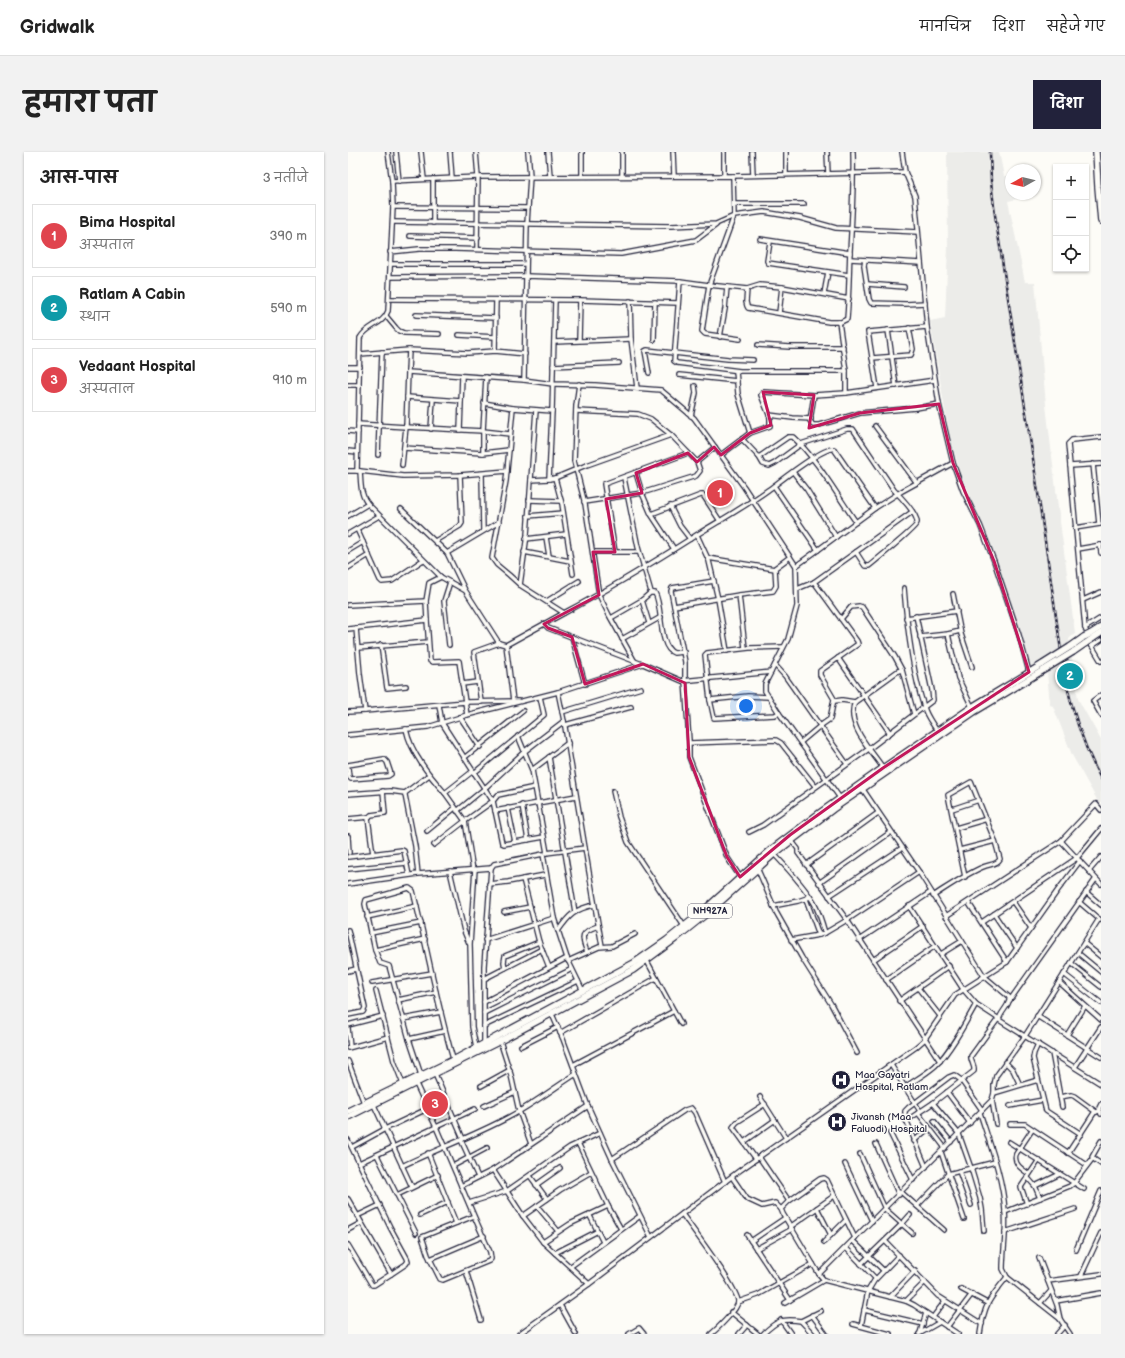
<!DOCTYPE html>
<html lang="hi">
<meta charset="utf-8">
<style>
:root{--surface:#fff;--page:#f2f2f2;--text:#222;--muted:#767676;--line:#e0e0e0;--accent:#22223b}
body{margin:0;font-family:"Balsamiq Sans","Playpen Sans Deva",sans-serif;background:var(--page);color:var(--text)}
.controls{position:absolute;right:12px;top:12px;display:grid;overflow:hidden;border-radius:0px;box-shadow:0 1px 3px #0004}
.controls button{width:36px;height:36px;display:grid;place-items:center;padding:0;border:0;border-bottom:1px solid var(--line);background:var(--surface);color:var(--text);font:20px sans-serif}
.compass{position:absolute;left:657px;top:12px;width:36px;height:36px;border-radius:50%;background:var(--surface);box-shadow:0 1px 3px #0004;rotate:262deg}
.you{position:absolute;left:398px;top:554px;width:14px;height:14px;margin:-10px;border:3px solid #fff;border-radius:50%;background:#1a73e8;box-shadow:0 0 0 6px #1a73e833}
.badge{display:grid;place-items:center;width:26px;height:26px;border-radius:50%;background:var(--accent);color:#fff;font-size:13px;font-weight:700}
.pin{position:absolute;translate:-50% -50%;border:2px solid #fff;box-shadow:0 1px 4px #0006}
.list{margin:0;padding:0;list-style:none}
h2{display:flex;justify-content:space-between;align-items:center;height:52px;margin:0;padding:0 16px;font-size:17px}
h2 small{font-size:13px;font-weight:400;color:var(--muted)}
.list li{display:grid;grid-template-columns:26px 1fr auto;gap:12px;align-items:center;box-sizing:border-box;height:64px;margin:0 8px 8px;padding:0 8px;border:1px solid var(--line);border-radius:0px}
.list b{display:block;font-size:15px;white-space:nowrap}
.list p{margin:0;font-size:13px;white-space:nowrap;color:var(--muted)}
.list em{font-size:13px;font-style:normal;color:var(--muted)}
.icon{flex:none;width:22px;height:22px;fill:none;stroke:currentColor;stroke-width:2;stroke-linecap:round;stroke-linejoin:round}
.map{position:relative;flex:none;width:753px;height:1182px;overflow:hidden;border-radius:0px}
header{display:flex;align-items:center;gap:24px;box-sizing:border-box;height:56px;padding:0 20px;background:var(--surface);border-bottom:1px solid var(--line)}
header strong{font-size:19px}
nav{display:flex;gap:22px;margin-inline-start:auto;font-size:14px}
.intro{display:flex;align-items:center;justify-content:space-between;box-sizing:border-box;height:96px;padding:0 24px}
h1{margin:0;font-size:28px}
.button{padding:10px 18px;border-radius:0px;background:var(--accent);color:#fff;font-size:14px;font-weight:700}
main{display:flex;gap:24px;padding:0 24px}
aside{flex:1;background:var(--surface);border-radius:0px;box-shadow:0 1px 3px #0004}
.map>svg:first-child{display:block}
.built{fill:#ecece9}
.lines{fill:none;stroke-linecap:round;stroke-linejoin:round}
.minor-casing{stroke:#22223b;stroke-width:6}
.highway-casing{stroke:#22223b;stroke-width:8}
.minor{stroke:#fdfcf7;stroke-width:3.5}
.highway{stroke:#fdfcf7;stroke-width:5.5}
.rail-casing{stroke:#22223b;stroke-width:2.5}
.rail{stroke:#fdfcf7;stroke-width:1;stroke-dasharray:3;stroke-linecap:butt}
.highway-bridge-casing{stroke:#22223b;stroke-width:8;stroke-linecap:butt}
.highway-bridge{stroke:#fdfcf7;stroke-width:5.5}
.marked{fill:none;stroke:#c2185b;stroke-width:3;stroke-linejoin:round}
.labels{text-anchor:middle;stroke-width:3;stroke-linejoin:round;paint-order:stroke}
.shield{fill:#fdfcf7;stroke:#646373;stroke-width:1}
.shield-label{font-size:9px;font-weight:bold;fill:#22223b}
.poi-label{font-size:10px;fill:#22223b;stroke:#fdfcf7;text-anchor:start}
</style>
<header>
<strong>Gridwalk</strong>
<nav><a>मानचित्र</a><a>दिशा</a><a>सहेजे गए</a></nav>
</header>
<div class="intro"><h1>हमारा पता</h1><a class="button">दिशा</a></div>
<main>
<aside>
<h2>आस-पास<small>3 नतीजे</small></h2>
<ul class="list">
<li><span class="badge" style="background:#e0444e">1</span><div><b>Bima Hospital</b><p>अस्पताल</p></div><em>390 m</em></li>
<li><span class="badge" style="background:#0f9aa8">2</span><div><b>Ratlam A Cabin</b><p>स्थान</p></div><em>590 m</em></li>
<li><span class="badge" style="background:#e0444e">3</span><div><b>Vedaant Hospital</b><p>अस्पताल</p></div><em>910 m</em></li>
</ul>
</aside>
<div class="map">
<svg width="753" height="1182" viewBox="0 0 753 1182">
<rect width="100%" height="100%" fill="#fdfcf7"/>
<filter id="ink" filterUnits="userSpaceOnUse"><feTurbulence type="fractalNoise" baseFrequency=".025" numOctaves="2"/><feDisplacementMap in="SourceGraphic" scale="8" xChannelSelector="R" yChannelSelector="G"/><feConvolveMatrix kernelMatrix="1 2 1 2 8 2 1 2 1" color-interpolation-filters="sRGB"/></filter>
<g filter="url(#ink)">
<path class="built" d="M599,0H651L656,24H663V42H677L679,45L660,49L677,130H687L698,253L710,355L727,481L721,487L730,547L753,588V655L724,603L705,554L702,553L699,520L695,507L681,515L668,469L635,376L617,338L601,282L582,169L597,166L600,94Z"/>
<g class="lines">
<g class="minor-casing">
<g id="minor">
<path d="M48,0L51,29"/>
<path d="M73,0L76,27"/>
<path d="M102,0L104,26"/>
<path d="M128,0L130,25L129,97"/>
<path d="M180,0L182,24L179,72L176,228L205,232L247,233L313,238L346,266L396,335L448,414L449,454L440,487L417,532V539L431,561L492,646"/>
<path d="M200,0L202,24"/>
<path d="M234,0V24"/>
<path d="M325,0L326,24"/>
<path d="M376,0V24"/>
<path d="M404,0L405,23"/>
<path d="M438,0V22"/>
<path d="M479,0L480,22"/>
<path d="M554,0L557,20"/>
<path d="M274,24V0"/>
<path d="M385,24L557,20L567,44L579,175L591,252L605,311"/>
<path d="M85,27V71"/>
<path d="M44,29L130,25L385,24L386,64L368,72L323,74L45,70"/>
<path d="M386,52H456"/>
<path d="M45,55L180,56"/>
<path d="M570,80L488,76L452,66L416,60L386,64L361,133L332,129L326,209L329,211L392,219H498V241L587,228"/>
<path d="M62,84L130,86"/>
<path d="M412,87L502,101"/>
<path d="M422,90L419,109L420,111L501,123"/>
<path d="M42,100L71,97H107L273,102L348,88L368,73"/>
<path d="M502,107L573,111"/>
<path d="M517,108L516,114L521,147L523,151L558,152L577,151"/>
<path d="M42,112H178"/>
<path d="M42,125L178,124L332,129"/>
<path d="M519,132L556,135"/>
<path d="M476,142L480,120"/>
<path d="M41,147L232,148L330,151"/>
<path d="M501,147L434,135L412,133L399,137L398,150L399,154L400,156L481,170H493L499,167C501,144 501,122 502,99C504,66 506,33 505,0"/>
<path d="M282,149L283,187L289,236"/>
<path d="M431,161L434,135"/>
<path d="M68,163L148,166"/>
<path d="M38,164L48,176L51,179L56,181L91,182"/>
<path d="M491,170L498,219"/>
<path d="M540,178L548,234"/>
<path d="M111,183L147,185"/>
<path d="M372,185L377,157L379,135"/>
<path d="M392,187L357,182L354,179L361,133L399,137"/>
<path d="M231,188L232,148"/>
<path d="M306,188L307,150"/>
<path d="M206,190L283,187"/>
<path d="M410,193L442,195H495"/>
<path d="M61,198L120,201L147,199L177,202"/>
<path d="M147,199L148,148"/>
<path d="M12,202L61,198L60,220L176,228"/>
<path d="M524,206L563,203L565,197L561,176"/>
<path d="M205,214L271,211"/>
<path d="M0,215H12"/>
<path d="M388,219L390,242L402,281"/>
<path d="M301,221L297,199L299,198L380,207L405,208"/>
<path d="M331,223L389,229"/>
<path d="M231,232L228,254L226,309L237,352L251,443L261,463L287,510"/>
<path d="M0,233H11"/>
<path d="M529,236L520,180L579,175"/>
<path d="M466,243L462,269L465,273H471L512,261L568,256L591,252"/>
<path d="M59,245L113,249"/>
<path d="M136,251L165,256"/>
<path d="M228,259L290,262L303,267L323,283L349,310L352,319L348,324L294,341L236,350"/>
<path d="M421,263L445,266L463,267"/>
<path d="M343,264L348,241L347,234"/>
<path d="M10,272L58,275L60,220"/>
<path d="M527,274L569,331"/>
<path d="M83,277L85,248"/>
<path d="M112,278L114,224"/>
<path d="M0,279L10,280"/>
<path d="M753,285L724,288L720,292L737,476L744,494L753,509"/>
<path d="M394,287L411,305L415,312L421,314L427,311L453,292L499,277H505L546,338C552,344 570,363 569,371C569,375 527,409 521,414H517L508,400"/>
<path d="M56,296L135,301L161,298"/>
<path d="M0,299L9,300"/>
<path d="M135,301V279L162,282"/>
<path d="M30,303L34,200"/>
<path d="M373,303L402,281L422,274V265L413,243L415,240L466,243L498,241"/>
<path d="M411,305L440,285H445C469,307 489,343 508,370"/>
<path d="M349,310L367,295"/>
<path d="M745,312L751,372"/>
<path d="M54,313L58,275L135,279L138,225"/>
<path d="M722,314L753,312"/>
<path d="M0,319H12L55,324L112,323L159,319"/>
<path d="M9,319L12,186C19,173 35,173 40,159L45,55L44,29L40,0"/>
<path d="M12,319C13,331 12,343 20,352"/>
<path d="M445,320L459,338L488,385"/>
<path d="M288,321L294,341L303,362L326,397"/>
<path d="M134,322L135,378"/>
<path d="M207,326L214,352L225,422"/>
<path d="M276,326L290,395L303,440"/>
<path d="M201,327L207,326L236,314L323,283"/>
<path d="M183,328L201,327L204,259"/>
<path d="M426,334L470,398"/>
<path d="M181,348L213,349"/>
<path d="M322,354L332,374L342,387"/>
<path d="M53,357L99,401"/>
<path d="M303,362L353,343H355L372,369"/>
<path d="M0,364L20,352L93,425L116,438"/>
<path d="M180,364L215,361"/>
<path d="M151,370L99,401L117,438L151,491L158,493L216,461L172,433L161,423L149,413L144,406L158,329L165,256L204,259L207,148"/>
<path d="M727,376L752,372"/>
<path d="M9,377L32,428L34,430L44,429L75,408"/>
<path d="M0,382L31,364"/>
<path d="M349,383L361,409L370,447L379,499"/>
<path d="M198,385L201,404"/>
<path d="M178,387L218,382"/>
<path d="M87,389L112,374L114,371L112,323"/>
<path d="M752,393L753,401"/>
<path d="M730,397L753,393"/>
<path d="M0,399L15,390"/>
<path d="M176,400L222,409"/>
<path d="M245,400H291"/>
<path d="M267,400L256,332L340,301"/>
<path d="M360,406L427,417"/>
<path d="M448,414L527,356L554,339L605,311L615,339L632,373L646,409L671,483L681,520"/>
<path d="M0,416L21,403"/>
<path d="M366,429L324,436L323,439L337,510V529L341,589V605L379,705L392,725"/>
<path d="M172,433L179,383L188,258"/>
<path d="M556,436C559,474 564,519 576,555C578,564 585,572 589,579"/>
<path d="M449,437L466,430L564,360"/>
<path d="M605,442L613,482L624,515"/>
<path d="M391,443L397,496"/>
<path d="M294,448L301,471"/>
<path d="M735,448L753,440"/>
<path d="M199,449L231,429"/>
<path d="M0,453L78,449"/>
<path d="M326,454L391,443L425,439L428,434L427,416L442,405"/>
<path d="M216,461C262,437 306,410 350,382C373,368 398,354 420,338C430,331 476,294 486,297L527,356"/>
<path d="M263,466L294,448L302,441H307C315,454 310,495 326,501L336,500"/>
<path d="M558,466L609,459"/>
<path d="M493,467L503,455L511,454L514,455L547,505L554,518L566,562"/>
<path d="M79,468L78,449L81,431L93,425"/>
<path d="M196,472L200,476L294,512"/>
<path d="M737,476L753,466"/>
<path d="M0,477L79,468L82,509L85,510L111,509L117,550L170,549"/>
<path d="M600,482L610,526L624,555"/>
<path d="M224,485L237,532"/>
<path d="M572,485L600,482L612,479"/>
<path d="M274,487L313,465"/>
<path d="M33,493L39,536L58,534"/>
<path d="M101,493L96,449L102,430"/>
<path d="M158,493L165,549"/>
<path d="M744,494L753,488"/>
<path d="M10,496L80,490"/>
<path d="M490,506L542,581"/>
<path d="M427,513L437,524L499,612"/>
<path d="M114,532L130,530"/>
<path d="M210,540L216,569L241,720L254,794"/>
<path d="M753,543L745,549L753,563"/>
<path d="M362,548L400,544L421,545"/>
<path d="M487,549L494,548L507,550"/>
<path d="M133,550L126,500L151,491"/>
<path d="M17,559L117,550L119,563"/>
<path d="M0,560L17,559L12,522L8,476"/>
<path d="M214,560L293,536"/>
<path d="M431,561L427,563L366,566L362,548L357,503L359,501L401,496L435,495"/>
<path d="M112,565L132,595"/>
<path d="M217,573L283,555"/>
<path d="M58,577C63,601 81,623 97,641"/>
<path d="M0,583L80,575L119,563L210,540L295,512L334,529L423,520"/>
<path d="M170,584L184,618"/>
<path d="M453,590L472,574L482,567L486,547L472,523V519L510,492L509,489L466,430"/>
<path d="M341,591L428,588L433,591L467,634"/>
<path d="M201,605L227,760"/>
<path d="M116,606L175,559"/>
<path d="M0,613L36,607L39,610L43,622L40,624L3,627L1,625L0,616"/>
<path d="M535,616C523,598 497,572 507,550L550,519L554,518"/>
<path d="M125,619L145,649L117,669L125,718"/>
<path d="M126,621L196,563L192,545"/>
<path d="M187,635L150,643L145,649L154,691L156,692L196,685"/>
<path d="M514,636L571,720L636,824L661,845C663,853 652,860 651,868L753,932"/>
<path d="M265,639L271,665L280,690L336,774"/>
<path d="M0,642L42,639L57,641"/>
<path d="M174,653L180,688"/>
<path d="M160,656L167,690"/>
<path d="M604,657L631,648"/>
<path d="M109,659L137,636L177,599L216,569"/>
<path d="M147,659L228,644"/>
<path d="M0,667L21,665"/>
<path d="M608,676L639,667"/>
<path d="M79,679L107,656"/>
<path d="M401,680L415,673L522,596L585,548L584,538L568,464"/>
<path d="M0,684L1,701"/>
<path d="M443,688L450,697V701L499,768L592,909"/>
<path d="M713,689L753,732"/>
<path d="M86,693L117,669L97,641L125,619L94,571L91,553"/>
<path d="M612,698L647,689"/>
<path d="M198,701L237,696"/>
<path d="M199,701L184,618L220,591"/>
<path d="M25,702L20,666L23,663L37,661L35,639"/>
<path d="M426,702C439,716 457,735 466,751C471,760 474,770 477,781"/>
<path d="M0,705L54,698L56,699L61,723"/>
<path d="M458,713L530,661"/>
<path d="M409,716L414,727L428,760L454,806L483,852L509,901"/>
<path d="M0,717L59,711"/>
<path d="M127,717L122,792L124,875L128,895"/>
<path d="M102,719L116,779L121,791"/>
<path d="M741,719L753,705"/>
<path d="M70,722L67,694L57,643V641L81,623"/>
<path d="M175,727L191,790L201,815"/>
<path d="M471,731L543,680"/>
<path d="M0,732L70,722L143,716L146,712L195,702L206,766L219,806L235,839"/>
<path d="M141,732L160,730L197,723"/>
<path d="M738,740L753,753"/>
<path d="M481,744L554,696"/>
<path d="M585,744C601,734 618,722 635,715C641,712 649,713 652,707L647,689L623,630L600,643L617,725"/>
<path d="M458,747L471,783"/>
<path d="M620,750L659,810"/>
<path d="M665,750L683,776"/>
<path d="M731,750L752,768"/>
<path d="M425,754L450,749L462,745"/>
<path d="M561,754L615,837L628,852L651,867"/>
<path d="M156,760L182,755"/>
<path d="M646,762L669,796"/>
<path d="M598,764L713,689L748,652L753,658"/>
<path d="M19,765L69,754"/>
<path d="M634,770L729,706L753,677"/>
<path d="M0,778L17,856L15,860L0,863"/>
<path d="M210,779C221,763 227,757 246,753"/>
<path d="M23,781L73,771"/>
<path d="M137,788L206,766"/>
<path d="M443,788L471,783L477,781L499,768L571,720"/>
<path d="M511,788L583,740"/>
<path d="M736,791L753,805"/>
<path d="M27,798L77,787"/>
<path d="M239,800C233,784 232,780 250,774"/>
<path d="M730,801L753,820"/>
<path d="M593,802L614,789"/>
<path d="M525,808L575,774"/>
<path d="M220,809L251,795L264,794L287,782"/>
<path d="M299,809L333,872"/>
<path d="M723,811L753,835"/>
<path d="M157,816L156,810L157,804L191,790"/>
<path d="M0,819L8,817"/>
<path d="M716,822L753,851"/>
<path d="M136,827L194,797"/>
<path d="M538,828L587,794"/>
<path d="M711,830L753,868"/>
<path d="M24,831L84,821"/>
<path d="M570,836L592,864"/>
<path d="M28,839L46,909L55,932"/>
<path d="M50,848L88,840"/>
<path d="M662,848L747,728"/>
<path d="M551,849L601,814"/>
<path d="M136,850L219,806"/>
<path d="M203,860L215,887L240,954L264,1007L303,1085"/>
<path d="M136,861L224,817"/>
<path d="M689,864L753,905"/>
<path d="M55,867L93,860"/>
<path d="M0,873L35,864"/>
<path d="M136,874L230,829"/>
<path d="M0,876L2,895"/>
<path d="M212,881L308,826"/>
<path d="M719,883L737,854"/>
<path d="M61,887L97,879"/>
<path d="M152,889L163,923L171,959L183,992"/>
<path d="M136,891V814L143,716"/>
<path d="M690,892L686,901L685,906L698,959L733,982"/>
<path d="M173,894L210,875"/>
<path d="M0,896L40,885"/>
<path d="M704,901L714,955"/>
<path d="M0,909L16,951"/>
<path d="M657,910L665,918L672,933"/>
<path d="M225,913L326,859"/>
<path d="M543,913L572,959"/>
<path d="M727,915L753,875"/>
<path d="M87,922L115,987"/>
<path d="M73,923L61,887L41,814L32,811L27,798L17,752L18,748L61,736L65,739C79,795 89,852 105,907"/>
<path d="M133,934L162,918"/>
<path d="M557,935C567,928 578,922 587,914C602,900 618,870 628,852"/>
<path d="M599,940L622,971"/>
<path d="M646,941L690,928"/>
<path d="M412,945L438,986"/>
<path d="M712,945L723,943L726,944L748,960"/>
<path d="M644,948L648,972"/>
<path d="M585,951L611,982L623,1016L632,1046L634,1057L636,1079"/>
<path d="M753,952L751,956L753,962"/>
<path d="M26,953L64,1035"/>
<path d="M136,954L167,940"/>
<path d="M662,954L695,948"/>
<path d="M570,961L597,996"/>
<path d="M632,961C642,992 655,1027 657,1059C659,1078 655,1098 655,1117L659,1125L712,1167L722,1182"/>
<path d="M558,969L585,951L626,919C627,913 622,909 623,904L650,867"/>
<path d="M586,969L603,990"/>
<path d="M662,972H677L739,1013"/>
<path d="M542,981L565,1028"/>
<path d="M0,988L42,1075L59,1106L60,1109L58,1112L43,1122"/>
<path d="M113,988L130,1025"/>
<path d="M566,989L581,976"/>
<path d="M753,989L744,1005L747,1008L753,1012"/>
<path d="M396,990L427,968"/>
<path d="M661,990L736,1037"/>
<path d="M230,991L260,1054L273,1077"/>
<path d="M528,992L551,1043"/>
<path d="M4,995L37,977L79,957"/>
<path d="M593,1000L616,1067"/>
<path d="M80,1001L108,1071"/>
<path d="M720,1001L746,961L751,959"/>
<path d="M512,1002L537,1057L564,1081"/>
<path d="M29,1003L68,1081"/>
<path d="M411,1005L441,1049"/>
<path d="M264,1007L337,958L343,956L347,961L377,1030"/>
<path d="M408,1007L387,978L385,975L389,970L417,952"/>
<path d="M11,1011L88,975L68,932"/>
<path d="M497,1012L524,1069"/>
<path d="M54,1014C89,997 126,984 161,965C184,953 206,936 228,922"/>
<path d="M105,1014L139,996"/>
<path d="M578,1015L557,965V959L560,956L601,925L606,923L613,928L634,958"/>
<path d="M145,1018L175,1064L195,1090L241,1132"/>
<path d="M611,1019L623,1053"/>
<path d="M681,1022C674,1017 665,1012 668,1002L684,978"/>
<path d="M182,1024L199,1047"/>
<path d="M384,1025L399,1047L414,1054L427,1051L433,1057"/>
<path d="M679,1025L687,1034L692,1046"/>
<path d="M188,1033L212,1016"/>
<path d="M113,1034L145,1018L240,954"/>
<path d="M687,1034L712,1022"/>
<path d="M553,1040L596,1078"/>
<path d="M49,1043L90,1023"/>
<path d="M0,1047L43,1122L26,1133H24L0,1093"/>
<path d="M121,1051L159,1039L222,995L252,981"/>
<path d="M679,1052L673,1035L691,1008"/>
<path d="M189,1054L210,1079"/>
<path d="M569,1054L600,1022L647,1010"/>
<path d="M469,1056L483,1083"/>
<path d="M657,1060L722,1034L726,1031L745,1006"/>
<path d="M241,1062L255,1090"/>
<path d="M334,1062C343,1075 391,1138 390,1150C390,1157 369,1177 363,1182"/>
<path d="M72,1063L100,1050"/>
<path d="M9,1064L32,1053"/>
<path d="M126,1064L142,1100L143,1107L141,1109L95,1128L92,1127L80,1103L74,1085L126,1064L88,975L127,957"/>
<path d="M175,1064L212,1038L243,1020"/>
<path d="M554,1072L562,1063"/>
<path d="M442,1075L486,1044"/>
<path d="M0,1078L13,1071"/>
<path d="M657,1080L727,1057"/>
<path d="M399,1083L442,1148"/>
<path d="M507,1086L479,1028L476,1026L472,1027L441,1049L433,1057L435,1062L471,1122L476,1128L558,1149L566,1153L610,1182"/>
<path d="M403,1089L437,1066"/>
<path d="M505,1089L535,1118"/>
<path d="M537,1089L590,1144L634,1172"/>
<path d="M195,1090L222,1072L260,1054"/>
<path d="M476,1090L498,1068"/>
<path d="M498,1096L527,1126"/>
<path d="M408,1097L444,1077"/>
<path d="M728,1098L753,1039"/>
<path d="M207,1101L250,1079"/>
<path d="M691,1106L709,1153L712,1167"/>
<path d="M82,1107L136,1084"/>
<path d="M513,1112L554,1072"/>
<path d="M223,1114L292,1064"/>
<path d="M118,1119L133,1168"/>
<path d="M471,1122L644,948L646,941V933L648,924L677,884L751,767"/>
<path d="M733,1124L753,1081"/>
<path d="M700,1129L753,1122"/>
<path d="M613,1137L639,1151"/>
<path d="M542,1145L567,1119"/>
<path d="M558,1149L577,1130"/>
<path d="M708,1149L753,1141"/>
<path d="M390,1150L410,1143L465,1112"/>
<path d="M437,1151L476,1128"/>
<path d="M692,1151L703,1139"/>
<path d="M212,1153L228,1182"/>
<path d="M516,1158L575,1172"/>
<path d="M383,1160L410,1182"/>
<path d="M464,1163L478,1182"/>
<path d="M585,1165L597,1149"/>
<path d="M433,1168L443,1182"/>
<path d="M453,1169L473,1159"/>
<path d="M505,1172L542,1182"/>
<path d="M513,1174L520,1139L526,1129L551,1103"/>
<path d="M599,1175L624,1142"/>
<path d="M572,1181L578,1161"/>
<path d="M171,1182L241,1132L391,1019L568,895L576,888L607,843L659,810L710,738L732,709"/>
<path d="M281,1182L291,1176L296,1182"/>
<path d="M391,1182L399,1173"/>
<path d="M415,1182C428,1169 434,1166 453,1169L465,1182"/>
<path d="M571,1182L592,1170"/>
<path d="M632,1182C636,1153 641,1147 659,1125"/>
<path d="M709,1182L717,1173"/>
</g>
</g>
<g class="highway-casing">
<g id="highway">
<path d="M748,0L750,35L753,69"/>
<path d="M742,482L753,475"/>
<path d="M744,487L753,481"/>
<path d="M722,495L736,485"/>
<path d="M725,500L738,491"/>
<path d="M0,959L111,905L286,811L319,788L354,760L424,697L473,660L535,616L624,555L695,512"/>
<path d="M0,965L152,889L285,818L327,787L362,759L426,702L485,657L626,560L699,516"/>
</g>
</g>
<use href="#minor" class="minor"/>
<use href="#highway" class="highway"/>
<g class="rail-casing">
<path id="rail" d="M642,0L643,30L647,63L683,293L717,526C725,562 736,595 753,627"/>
</g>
<use href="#rail" class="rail"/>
<g class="highway-bridge-casing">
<g id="highway-bridge">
<path d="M736,485L742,482"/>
<path d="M738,491L744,487"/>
<path d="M695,512L722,495"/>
<path d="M699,516L725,500"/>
</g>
</g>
<use href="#highway-bridge" class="highway-bridge"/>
</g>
</g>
<path class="marked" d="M415,240L466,243L461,276L512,261L591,252L605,311L646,409L681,520L535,616L442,683L392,725L379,705L341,605L337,531L295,512L237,532L224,485L200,476L196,472L251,443L245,400H267L258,347L294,341L288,321L340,301L349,310L366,295L373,303L402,281L423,273Z"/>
<defs>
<g id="hospital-disc" transform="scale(1)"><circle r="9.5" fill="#22223b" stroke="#fdfcf7"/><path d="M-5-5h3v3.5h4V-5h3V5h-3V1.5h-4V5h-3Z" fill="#fff"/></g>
</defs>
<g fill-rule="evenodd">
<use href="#hospital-disc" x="493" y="928"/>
<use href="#hospital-disc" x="489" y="970"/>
</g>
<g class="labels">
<rect class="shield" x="340" y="752" width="44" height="14" rx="3"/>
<g class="shield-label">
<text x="362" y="762">NH927A</text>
</g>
<g class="poi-label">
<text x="507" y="926">Maa Gayatri<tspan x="507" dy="12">Hospital, Ratlam</tspan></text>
<text x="503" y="968">Jivansh (Maa<tspan x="503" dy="12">Faluodi) Hospital</tspan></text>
</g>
</g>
</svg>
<div class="controls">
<button>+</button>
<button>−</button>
<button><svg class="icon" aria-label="locate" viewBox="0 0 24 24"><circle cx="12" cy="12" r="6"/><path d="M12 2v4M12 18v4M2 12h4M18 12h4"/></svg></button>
</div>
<svg class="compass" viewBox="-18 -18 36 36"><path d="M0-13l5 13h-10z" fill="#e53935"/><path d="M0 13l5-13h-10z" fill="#767676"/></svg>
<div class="you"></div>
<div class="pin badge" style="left:372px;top:341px;background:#e0444e">1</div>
<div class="pin badge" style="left:722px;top:524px;background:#0f9aa8">2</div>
<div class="pin badge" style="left:87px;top:952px;background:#e0444e">3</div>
</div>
</main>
